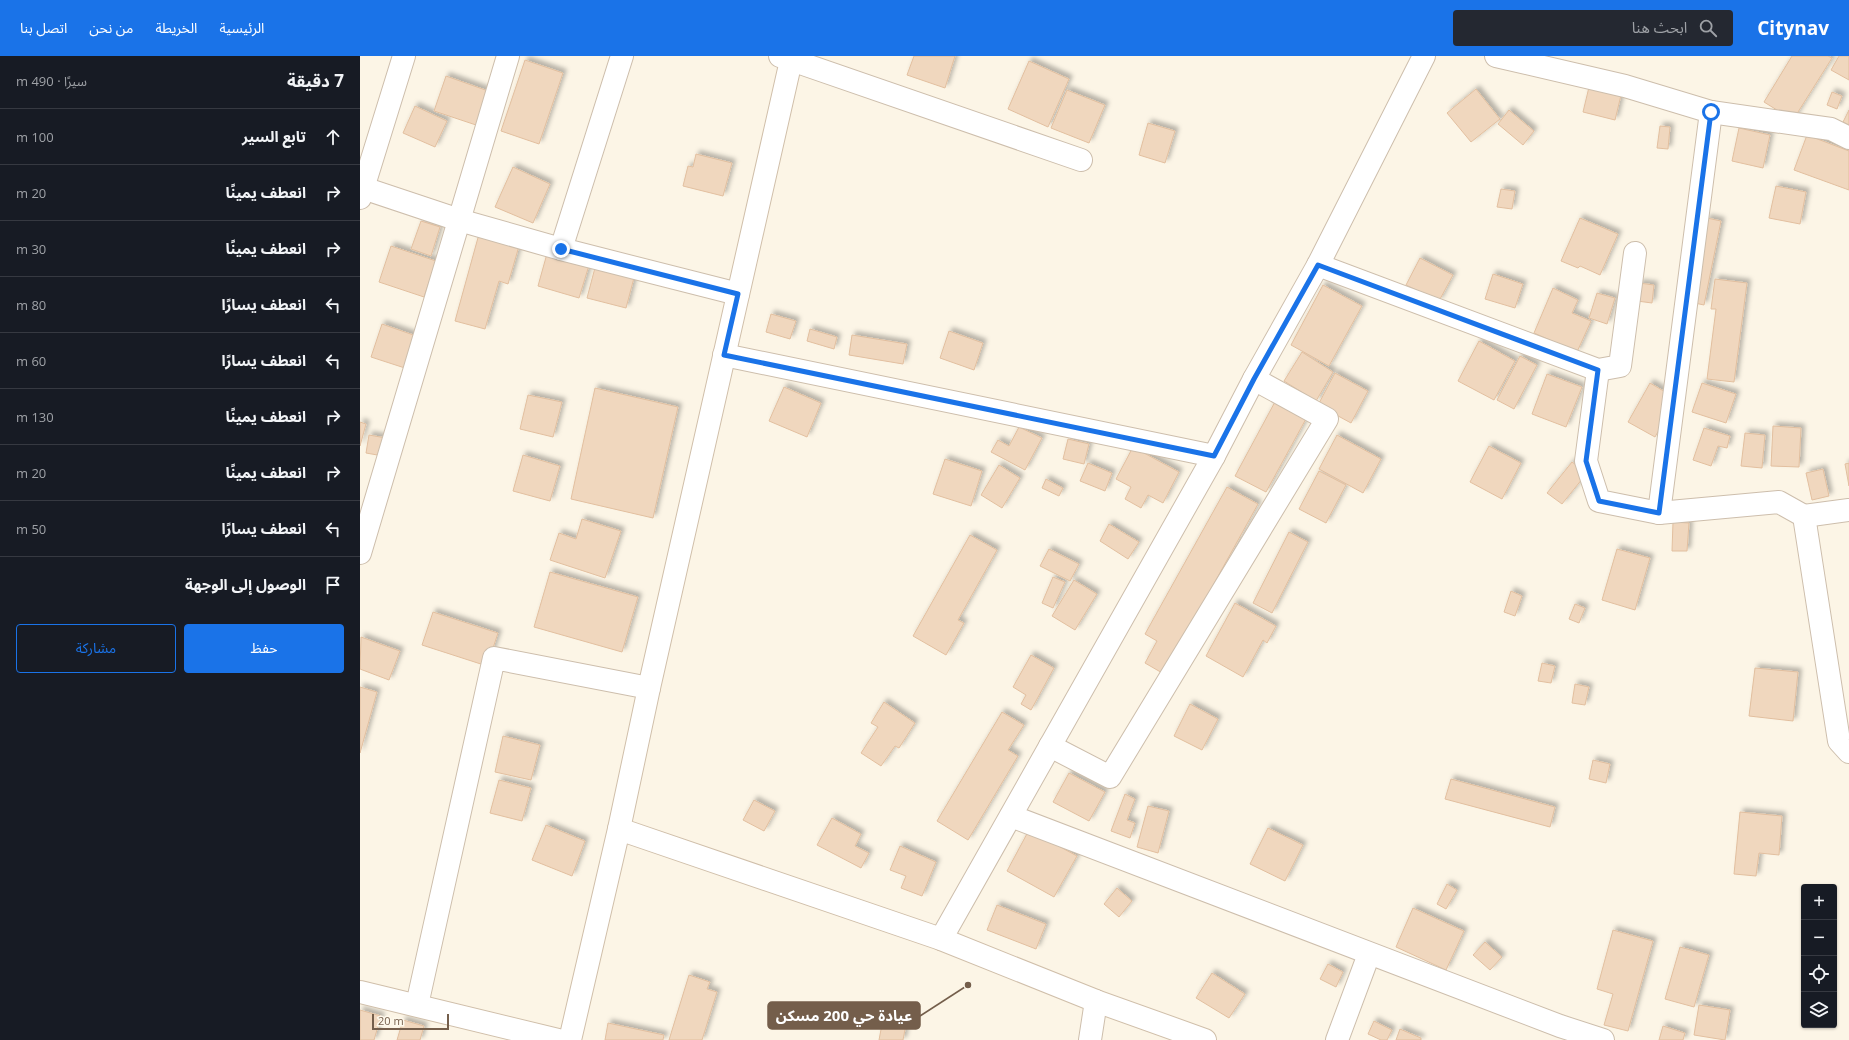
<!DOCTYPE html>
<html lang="ar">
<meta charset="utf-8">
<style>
:root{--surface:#171b24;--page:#242831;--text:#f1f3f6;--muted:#9ea1a6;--line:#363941;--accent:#1a73e8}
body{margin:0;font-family:"Open Sans","Noto Sans Arabic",sans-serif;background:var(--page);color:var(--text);direction:rtl}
.controls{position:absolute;right:12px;bottom:12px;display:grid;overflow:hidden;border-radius:4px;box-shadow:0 1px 3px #0004}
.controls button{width:36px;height:36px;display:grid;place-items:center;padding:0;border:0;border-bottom:1px solid var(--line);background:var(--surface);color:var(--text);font:20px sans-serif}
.scale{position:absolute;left:12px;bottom:10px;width:77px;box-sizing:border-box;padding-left:4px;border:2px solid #745e4b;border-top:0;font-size:11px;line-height:14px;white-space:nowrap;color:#745e4b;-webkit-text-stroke:3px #fef9ec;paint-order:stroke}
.stop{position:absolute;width:12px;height:12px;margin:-9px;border:3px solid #1a73e8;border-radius:50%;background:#fff}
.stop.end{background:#1a73e8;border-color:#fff;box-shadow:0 1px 4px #0008}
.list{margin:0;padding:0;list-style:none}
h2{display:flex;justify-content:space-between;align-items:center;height:52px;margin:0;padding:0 16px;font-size:17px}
h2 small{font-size:13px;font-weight:400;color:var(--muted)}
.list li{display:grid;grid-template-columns:26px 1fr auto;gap:12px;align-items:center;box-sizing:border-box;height:56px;padding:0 16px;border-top:1px solid var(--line)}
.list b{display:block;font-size:15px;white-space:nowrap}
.list em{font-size:13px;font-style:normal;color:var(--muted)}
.actions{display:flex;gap:8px;padding:12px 16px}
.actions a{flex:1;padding:9px 0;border:1px solid var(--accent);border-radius:4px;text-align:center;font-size:14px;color:var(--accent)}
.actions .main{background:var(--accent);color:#fff}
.icon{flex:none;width:22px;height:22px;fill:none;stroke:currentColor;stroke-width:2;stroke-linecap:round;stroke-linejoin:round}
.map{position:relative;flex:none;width:1489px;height:984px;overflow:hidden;direction:ltr}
header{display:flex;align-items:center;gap:24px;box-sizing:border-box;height:56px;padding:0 20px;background:var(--accent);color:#fff}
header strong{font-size:19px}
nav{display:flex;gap:22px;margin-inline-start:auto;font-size:14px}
.search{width:280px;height:36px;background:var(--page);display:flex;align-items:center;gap:10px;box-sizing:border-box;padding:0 14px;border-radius:4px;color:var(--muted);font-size:15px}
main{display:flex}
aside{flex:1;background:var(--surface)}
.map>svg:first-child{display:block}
.building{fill:#f0d7be;stroke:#e2bf9f;filter:url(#shadow)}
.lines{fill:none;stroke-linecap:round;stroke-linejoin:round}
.street-casing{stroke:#cdbeac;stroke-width:24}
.secondary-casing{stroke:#d0bfaa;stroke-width:24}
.street{stroke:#fff;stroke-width:22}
.secondary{stroke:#fff;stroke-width:22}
.route{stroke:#1a73e8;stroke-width:5}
.leader{fill:none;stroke:#745e4b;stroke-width:1.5}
.callout-dot{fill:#745e4b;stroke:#fef9ec;stroke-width:1.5}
.callout{fill:#745e4b;stroke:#745e4b;stroke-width:1.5}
.callout-label{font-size:15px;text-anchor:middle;font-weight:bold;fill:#fff}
</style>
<header>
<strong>Citynav</strong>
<div class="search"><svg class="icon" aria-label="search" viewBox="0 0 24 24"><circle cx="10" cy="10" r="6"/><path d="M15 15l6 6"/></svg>ابحث هنا</div>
<nav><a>الرئيسية</a><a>الخريطة</a><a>من نحن</a><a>اتصل بنا</a></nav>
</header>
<main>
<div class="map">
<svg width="1489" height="984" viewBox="0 0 1489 984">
<defs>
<filter id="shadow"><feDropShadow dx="3.5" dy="-3.5" stdDeviation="2" flood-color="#0004"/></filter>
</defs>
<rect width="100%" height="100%" fill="#fcf5e6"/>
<g class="building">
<path d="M554,0H595L585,32L547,19Z"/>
<path d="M1432,0H1468L1472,2L1433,64L1404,46Z"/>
<path d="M1479,0H1489V24L1471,14Z"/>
<path d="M165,4L203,17L179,88L141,75Z"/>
<path d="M669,5L709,23L688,71L648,53Z"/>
<path d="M86,20L131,36L119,70L74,55Z"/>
<path d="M1230,27L1262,35L1255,64L1223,56Z"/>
<path d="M1116,33L1140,63L1111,86L1087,57Z"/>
<path d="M707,34L745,49L729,87L691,72Z"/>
<path d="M1472,36L1482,40L1477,53L1467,49Z"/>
<path d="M55,50L87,65L75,91L43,77Z"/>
<path d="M1149,54L1174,75L1163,89L1138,68Z"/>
<path d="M1489,54V69L1483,66Z"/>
<path d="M788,67L815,75L805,107L779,99Z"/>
<path d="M1300,70L1310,71L1308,93L1297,92Z"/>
<path d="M1379,72L1410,79L1403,112L1372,105Z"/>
<path d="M1447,79L1489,95V134L1434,114Z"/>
<path d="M336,98L372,107L363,140L323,130L328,110L333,111Z"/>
<path d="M153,111L190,128L173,167L135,151Z"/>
<path d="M1416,130L1446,136L1440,168L1409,162Z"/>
<path d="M1141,133L1155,135L1152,153L1137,151Z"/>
<path d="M1220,162L1258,178L1240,219L1220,210L1218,212L1201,205Z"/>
<path d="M1347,162L1361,165L1344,249L1330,246Z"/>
<path d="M61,165L80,171L71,200L51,193Z"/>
<path d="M119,178L159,190L148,228L139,225L125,273L95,265Z"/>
<path d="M31,190L76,205L64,241L19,226Z"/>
<path d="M188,194L230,206L219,242L178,230Z"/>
<path d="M1060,202L1093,219L1079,245L1046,229Z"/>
<path d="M236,208L275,218L266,252L227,242Z"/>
<path d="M1133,218L1163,228L1155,252L1125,243Z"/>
<path d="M1355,223L1387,227L1374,326L1347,323L1356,253H1351Z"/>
<path d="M1279,227L1294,229L1292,247L1277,245Z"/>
<path d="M963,229L1002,250L969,310L931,289Z"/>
<path d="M1193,232L1218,244L1212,257L1231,265L1217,296L1174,277Z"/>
<path d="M1237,237L1255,242L1247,268L1229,262Z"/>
<path d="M411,258L436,265L430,283L406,276Z"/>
<path d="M22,268L62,282L51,314L11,301Z"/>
<path d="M450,273L477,281L474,293L447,285Z"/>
<path d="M589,275L623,287L614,314L580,302Z"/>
<path d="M492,279L547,288L543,308L489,299Z"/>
<path d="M1119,285L1155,305L1134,344L1098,325Z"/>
<path d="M942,296L973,316L956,345L924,325Z"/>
<path d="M1160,300L1177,309L1154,353L1137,344Z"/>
<path d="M975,317L1008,335L991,367L958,349Z"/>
<path d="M1187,318L1222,331L1206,371L1172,358Z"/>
<path d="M1290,327L1319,344L1307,360L1295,381L1268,366Z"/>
<path d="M1342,327L1376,338L1366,367L1332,356Z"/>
<path d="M424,331L461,347L447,381L409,365Z"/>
<path d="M235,332L318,351L293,462L211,443Z"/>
<path d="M168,339L202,346L193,381L160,373Z"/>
<path d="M916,344L947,361L906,436L875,420Z"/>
<path d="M0,366L6,368L0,390Z"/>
<path d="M1413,370L1441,372L1439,411L1411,410Z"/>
<path d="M659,371L682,382L665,414L631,396L638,384L649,390Z"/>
<path d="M1344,372L1370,380L1367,392L1358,390L1351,410L1333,404Z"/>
<path d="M1385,377L1405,379L1402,412L1381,410Z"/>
<path d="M9,379L26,382L23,400L6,397Z"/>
<path d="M977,379L1021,403L1003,437L959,413Z"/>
<path d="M708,383L729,388L724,408L703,403Z"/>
<path d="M1129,390L1161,407L1142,443L1110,426Z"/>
<path d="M773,391L819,416L803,447L788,439L781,452L765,443L771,431L756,423Z"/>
<path d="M163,399L200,410L190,445L153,435Z"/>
<path d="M585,403L622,415L611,450L573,438Z"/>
<path d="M1212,406L1227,417L1202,448L1187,437Z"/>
<path d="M728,407L752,417L745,435L720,425Z"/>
<path d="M1489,407V430L1485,408Z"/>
<path d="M639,409L660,422L642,452L621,439Z"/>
<path d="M1463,413L1469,440L1452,444L1446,417Z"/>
<path d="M959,415L986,429L966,467L939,453Z"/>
<path d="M686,423L703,432L699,440L682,432Z"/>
<path d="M867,431L898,448L804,618L785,607L797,585L785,578Z"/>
<path d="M222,463L261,475L245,522L190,504L199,477L216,483Z"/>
<path d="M1313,466L1329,467L1327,495H1312Z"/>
<path d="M749,468L779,486L768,503L740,485Z"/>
<path d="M929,476L948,486L912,557L893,547Z"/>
<path d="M610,479L637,494L598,564L604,567L586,599L553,580Z"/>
<path d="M689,493L719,508L710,525L680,510Z"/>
<path d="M1257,493L1290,502L1275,554L1242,544Z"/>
<path d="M190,516L278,541L262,596L174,571Z"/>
<path d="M693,521L705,526L693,552L682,547Z"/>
<path d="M714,524L737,538L715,574L692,560Z"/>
<path d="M1151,535L1162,540L1155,560L1144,556Z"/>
<path d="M875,547L916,570L907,587L903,584L883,621L846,600Z"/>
<path d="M1215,548L1225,552L1219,567L1209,563Z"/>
<path d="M73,556L138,577L127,610L62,589Z"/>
<path d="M1,581L40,595L29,624L0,613Z"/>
<path d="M671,599L694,612L671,654L661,648L666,639L653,631Z"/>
<path d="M1182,607L1195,610L1191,627L1178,625Z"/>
<path d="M1395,612L1438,616L1433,665L1389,660Z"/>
<path d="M1215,628L1229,631L1225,649L1212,647Z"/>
<path d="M0,631L17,636L0,697Z"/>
<path d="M524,646L555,667L539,692L535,690L521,710L501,697L518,671L511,667Z"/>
<path d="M830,648L858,663L842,694L814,680Z"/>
<path d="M642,656L664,669L648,694L658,700L608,784L577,765Z"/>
<path d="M143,680L180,689L171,724L135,716Z"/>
<path d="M1233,704L1250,708L1246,727L1229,723Z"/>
<path d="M709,717L745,736L729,765L693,746Z"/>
<path d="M1091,723L1195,751L1190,771L1085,743Z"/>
<path d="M139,724L171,732L162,765L130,757Z"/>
<path d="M765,738L775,743L767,764L775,767L770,782L751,775Z"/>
<path d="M394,744L415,755L404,775L383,764Z"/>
<path d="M788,750L809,755L798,797L777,791Z"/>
<path d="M1380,756L1422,760L1419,799L1399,797L1396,820L1374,818Z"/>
<path d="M472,762L501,778L495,790L509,797L501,812L457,789Z"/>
<path d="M186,769L225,785L212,820L172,804Z"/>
<path d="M908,772L943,789L925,825L890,808Z"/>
<path d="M669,774L717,800L694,841L647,815Z"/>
<path d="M540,790L576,806L562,840L541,832L546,820L530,814Z"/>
<path d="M1087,828L1097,834L1086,853L1077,848Z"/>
<path d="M757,832L772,845L759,861L744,848Z"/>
<path d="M637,849L686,868L676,893L627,874Z"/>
<path d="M1053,852L1104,875L1086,914L1036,891Z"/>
<path d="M1253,874L1293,885L1268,975L1244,969L1253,938L1237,933Z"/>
<path d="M1125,886L1142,901L1130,914L1113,899Z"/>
<path d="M1320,891L1349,899L1334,951L1305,943Z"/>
<path d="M968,908L983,916L976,931L960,923Z"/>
<path d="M852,917L885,938L869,962L836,942Z"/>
<path d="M329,919L350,926L347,933L357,936L342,984H309Z"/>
<path d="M1339,949L1370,954L1365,984L1334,979Z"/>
<path d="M0,954L21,960L14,984H0Z"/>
<path d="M523,963L546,968L543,984H519Z"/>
<path d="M43,964L64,970L60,984H37Z"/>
<path d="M1014,965L1032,974L1027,984H1021L1008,978Z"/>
<path d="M248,967L304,979L303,984H245Z"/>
<path d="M1303,970L1325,977L1323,984H1299Z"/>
<path d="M1040,973L1061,982V984H1036Z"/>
</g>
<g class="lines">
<g class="street-casing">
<g id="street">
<path d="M420,0L721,104"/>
<path d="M1136,0L1265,30L1351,56L1471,73L1489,82"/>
<path d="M3,132L99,164L201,193L378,238"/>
<path d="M0,142L44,0"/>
<path d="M201,193L262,0"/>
<path d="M958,209L1238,314L1260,310L1275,197"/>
<path d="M364,299L854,400"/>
<path d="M1238,314L1226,405L1239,445L1299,457L1419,446L1444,460L1479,685L1489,696"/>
<path d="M1299,457L1351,56"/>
<path d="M1444,460L1489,454"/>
<path d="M0,497L148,0"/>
<path d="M690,690L750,721L967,363L894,323"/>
<path d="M651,760L1200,970L1243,984"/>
<path d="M581,883L854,400L894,323L958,209L1064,0"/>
<path d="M57,949L134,602L289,632"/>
<path d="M730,984L736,945"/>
<path d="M977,984L1009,898"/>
</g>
</g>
<g class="secondary-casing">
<g id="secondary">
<path d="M259,773L581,883L736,945L845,984"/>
<path d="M0,936L198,984"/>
<path d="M210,984L259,773L289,632L432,0"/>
</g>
</g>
<use href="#street" class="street"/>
<use href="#secondary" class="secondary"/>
</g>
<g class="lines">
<path class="route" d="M201,193L378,238L364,299L854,400L894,323L958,209L1238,314L1226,405L1239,445L1299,457L1351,56"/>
</g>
<path class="leader" d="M608 929L560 960"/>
<circle class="callout-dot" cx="608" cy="929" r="4"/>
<rect class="callout" x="408" y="946" width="152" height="27" rx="4"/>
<g class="callout-label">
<text x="484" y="965">عيادة حي 200 مسكن</text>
</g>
</svg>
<div class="controls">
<button>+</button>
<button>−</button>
<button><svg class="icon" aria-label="locate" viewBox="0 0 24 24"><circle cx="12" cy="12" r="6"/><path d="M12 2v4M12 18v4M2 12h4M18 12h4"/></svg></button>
<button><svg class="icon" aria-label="layers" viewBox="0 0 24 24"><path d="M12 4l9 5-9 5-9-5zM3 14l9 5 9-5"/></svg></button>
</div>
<div class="scale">20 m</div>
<div class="stop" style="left:1351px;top:56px"></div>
<div class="stop end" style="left:201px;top:193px"></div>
</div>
<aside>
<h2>7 دقيقة<small>سيرًا · 490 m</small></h2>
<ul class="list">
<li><svg class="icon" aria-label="ahead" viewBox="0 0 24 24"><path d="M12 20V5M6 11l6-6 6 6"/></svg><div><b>تابع السير</b></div><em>100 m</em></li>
<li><svg class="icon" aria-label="right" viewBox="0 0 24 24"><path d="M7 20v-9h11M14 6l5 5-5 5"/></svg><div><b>انعطف يمينًا</b></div><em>20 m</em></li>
<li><svg class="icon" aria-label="right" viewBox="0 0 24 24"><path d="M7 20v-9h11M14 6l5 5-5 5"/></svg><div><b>انعطف يمينًا</b></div><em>30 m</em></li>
<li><svg class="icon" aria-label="left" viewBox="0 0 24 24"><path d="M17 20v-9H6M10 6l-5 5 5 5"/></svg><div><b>انعطف يسارًا</b></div><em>80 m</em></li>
<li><svg class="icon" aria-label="left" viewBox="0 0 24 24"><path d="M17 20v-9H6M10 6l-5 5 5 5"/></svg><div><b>انعطف يسارًا</b></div><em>60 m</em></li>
<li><svg class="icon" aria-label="right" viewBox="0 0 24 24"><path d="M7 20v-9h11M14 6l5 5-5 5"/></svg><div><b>انعطف يمينًا</b></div><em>130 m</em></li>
<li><svg class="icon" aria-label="right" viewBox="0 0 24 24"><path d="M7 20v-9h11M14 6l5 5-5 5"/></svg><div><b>انعطف يمينًا</b></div><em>20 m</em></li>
<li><svg class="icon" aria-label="left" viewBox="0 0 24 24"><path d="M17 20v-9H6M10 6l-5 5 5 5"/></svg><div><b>انعطف يسارًا</b></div><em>50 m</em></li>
<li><svg class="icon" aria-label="arrive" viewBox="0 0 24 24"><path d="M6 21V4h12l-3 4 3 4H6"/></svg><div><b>الوصول إلى الوجهة</b></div></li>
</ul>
<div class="actions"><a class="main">حفظ</a><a>مشاركة</a></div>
</aside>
</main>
